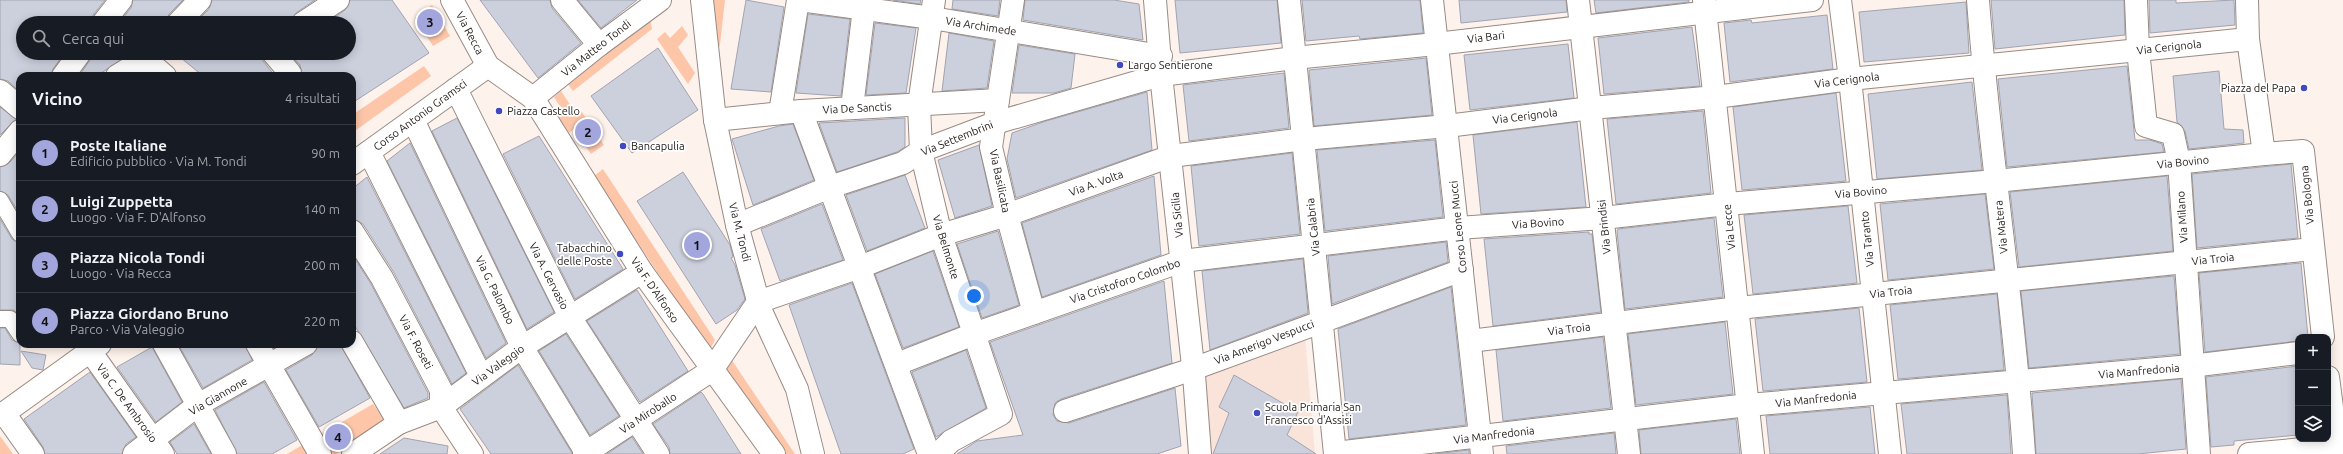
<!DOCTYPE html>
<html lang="it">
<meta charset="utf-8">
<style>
:root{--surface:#171b24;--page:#242831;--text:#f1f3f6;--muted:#9ea1a6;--line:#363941;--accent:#a2a6dd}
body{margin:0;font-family:Ubuntu,sans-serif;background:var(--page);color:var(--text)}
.controls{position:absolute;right:12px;bottom:12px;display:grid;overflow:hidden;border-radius:8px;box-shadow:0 2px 10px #0003}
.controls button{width:36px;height:36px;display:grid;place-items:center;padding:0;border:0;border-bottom:1px solid var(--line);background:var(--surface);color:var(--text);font:20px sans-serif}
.you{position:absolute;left:974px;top:296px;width:14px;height:14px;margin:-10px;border:3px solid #fff;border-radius:50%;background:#1a73e8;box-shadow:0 0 0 6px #1a73e833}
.badge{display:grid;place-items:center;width:26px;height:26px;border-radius:50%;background:var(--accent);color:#111;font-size:13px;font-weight:700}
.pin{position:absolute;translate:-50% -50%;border:2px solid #fff;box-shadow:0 1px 4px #0006}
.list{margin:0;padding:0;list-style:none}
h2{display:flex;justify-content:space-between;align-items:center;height:52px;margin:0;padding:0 16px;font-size:17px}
h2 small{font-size:13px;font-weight:400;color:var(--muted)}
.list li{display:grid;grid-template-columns:26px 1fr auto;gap:12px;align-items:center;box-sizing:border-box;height:56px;padding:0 16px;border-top:1px solid var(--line)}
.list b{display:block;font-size:15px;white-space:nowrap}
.list p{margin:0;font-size:13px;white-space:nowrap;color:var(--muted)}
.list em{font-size:13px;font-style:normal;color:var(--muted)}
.icon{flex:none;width:22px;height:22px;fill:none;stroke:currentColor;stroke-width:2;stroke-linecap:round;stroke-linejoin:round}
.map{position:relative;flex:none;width:2343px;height:454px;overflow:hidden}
.search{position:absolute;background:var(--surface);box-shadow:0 2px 10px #0003;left:16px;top:16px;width:340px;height:44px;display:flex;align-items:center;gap:10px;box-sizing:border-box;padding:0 14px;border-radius:22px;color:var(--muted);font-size:15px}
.panel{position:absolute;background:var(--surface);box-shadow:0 2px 10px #0003;left:16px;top:72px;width:340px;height:276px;border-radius:12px}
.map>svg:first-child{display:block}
.built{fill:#fae3d8}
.green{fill:#fdc6a9}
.building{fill:#ccd0dd;stroke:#a0a4b1}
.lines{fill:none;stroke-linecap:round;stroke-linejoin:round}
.pedestrian-casing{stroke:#988b84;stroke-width:18}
.minor-casing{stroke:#988b84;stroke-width:24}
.tertiary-casing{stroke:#988b84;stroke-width:24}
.pedestrian{stroke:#fff;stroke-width:16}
.minor{stroke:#fff;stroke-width:22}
.tertiary{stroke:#fff;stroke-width:22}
.poi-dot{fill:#4149be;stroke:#fff;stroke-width:1.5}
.labels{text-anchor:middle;stroke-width:3.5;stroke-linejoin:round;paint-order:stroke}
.street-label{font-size:11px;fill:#27221f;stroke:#fff}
.poi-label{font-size:11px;fill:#27221f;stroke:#fff;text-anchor:start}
</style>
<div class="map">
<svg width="2343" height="454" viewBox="0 0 2343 454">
<rect width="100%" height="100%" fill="#fef2ec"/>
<path class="built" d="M1305,336L1315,454H1205L1199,372Z"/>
<g class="green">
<path d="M714,0H725L720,45L718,49L711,2Z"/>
<path d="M432,5L450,36L433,46L415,18Z"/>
<path d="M650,19L652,29L573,91L567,83Z"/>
<path d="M682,26L688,35L678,47L695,73L688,84L657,39L665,32L670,38Z"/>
<path d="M424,66L431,76L352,133V115Z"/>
<path d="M561,91L577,115L582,112L604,145L591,154L574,129L569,133L555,113L561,108L554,97Z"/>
<path d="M603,169L715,340L709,351L594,176Z"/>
<path d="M731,359L795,454H785L724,367Z"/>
<path d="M373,404L386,421L336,454H287Z"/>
<path d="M0,436L13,454H0Z"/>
</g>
<g class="building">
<path d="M0,0H105L93,15L91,23H23V53H61L63,55L53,69L51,76H20V92L8,81L0,79Z"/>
<path d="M133,0H183L169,14L166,23H119L131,8Z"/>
<path d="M212,0H315L296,13L291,23H195L209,9Z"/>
<path d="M350,0H392L429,53L352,103V76H302L300,65L289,53H349V23H326L345,10Z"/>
<path d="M480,0H550L552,8L581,43L538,78Z"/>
<path d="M578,0H637L601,28Z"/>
<path d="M746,0L784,7L771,92L731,89Z"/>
<path d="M893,0H921L920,4Z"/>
<path d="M953,0H1000L998,16L952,9Z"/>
<path d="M1025,0H1114L1139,4L1143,40L1023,20Z"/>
<path d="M1175,0H1277L1281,43L1180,53Z"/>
<path d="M1302,0H1420L1423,33L1360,39L1359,36L1306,41Z"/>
<path d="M1459,0H1566L1567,12L1461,23Z"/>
<path d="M1594,0H1689V2L1596,13Z"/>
<path d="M1991,0H2124L2125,35L1995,49Z"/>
<path d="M2149,0H2176V3L2234,0L2235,25L2150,33Z"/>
<path d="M1966,2L1969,53L1864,62L1859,12Z"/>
<path d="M808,14L850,19L841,96L796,93Z"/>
<path d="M1827,15L1833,69L1730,82L1724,23L1751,20L1752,23Z"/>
<path d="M875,23L916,28L906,93L866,95Z"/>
<path d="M1692,27L1700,86L1604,94L1598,38Z"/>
<path d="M949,33L994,41L987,88L942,91Z"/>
<path d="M1568,44L1574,98L1470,110L1464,55Z"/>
<path d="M1019,45L1075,54L1071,88L1054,93H1012Z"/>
<path d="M658,48L698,110L632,153L591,96Z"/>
<path d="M92,53H131L97,76H79L90,60Z"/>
<path d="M175,53H261L263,61L275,76H203Z"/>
<path d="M1426,58L1432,115L1314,126L1309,70Z"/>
<path d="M2127,66L2135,140H2150L2162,144L2164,152L2007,167L1998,79Z"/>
<path d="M2219,71L2224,129L2243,130L2244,143L2189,149L2185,131L2177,122L2173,76Z"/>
<path d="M1284,73L1289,128L1189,141L1183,85Z"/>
<path d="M1972,82L1982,170L1877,179L1868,94Z"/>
<path d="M1147,92L1152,150L1016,198L1007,159L1012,133L1046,121Z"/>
<path d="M1836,93L1846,181L1742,190L1733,107Z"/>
<path d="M0,107L16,119L0,135Z"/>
<path d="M1703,111L1711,193L1616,204L1607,119Z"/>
<path d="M457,118L554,312L527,329L432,131Z"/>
<path d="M905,118V147L897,152L837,172L819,123Z"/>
<path d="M1577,122L1586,207L1481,214L1473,135Z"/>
<path d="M793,124L814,180L753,205L732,139L779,126Z"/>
<path d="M539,136L623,269L575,299L503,154Z"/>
<path d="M1435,140L1443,217L1325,231L1317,150Z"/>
<path d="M410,143L506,343L486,358L387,161Z"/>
<path d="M979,145L992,206L955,218L938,160Z"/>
<path d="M20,151V215L8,195L0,191V167L9,163Z"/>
<path d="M1292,153L1300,234L1199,246L1191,166Z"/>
<path d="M2291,164L2298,238L2197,248L2192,174Z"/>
<path d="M683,172L730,245L733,257L731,258L735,265L745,299L737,310L716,324L637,201Z"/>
<path d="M905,175L925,228L867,251L846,195Z"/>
<path d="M1154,176L1161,255L1042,297L1022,223Z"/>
<path d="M2167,176L2173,251L2019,267L2010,192Z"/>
<path d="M367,177L466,373L452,384L393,271L363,224L352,219V189Z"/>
<path d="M1985,194L1994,269L1888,280L1880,204Z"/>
<path d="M822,204L843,260L780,281L761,229Z"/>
<path d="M1848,206L1857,283L1753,294L1744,215Z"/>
<path d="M1714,218L1723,297L1625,309L1617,231L1618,229Z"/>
<path d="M0,219L12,239L20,243V317L14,310H0Z"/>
<path d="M998,231L1019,305L982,318L957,244Z"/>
<path d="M1589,232V234H1592L1601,312L1493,326L1484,239Z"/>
<path d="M1446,242L1448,262L1332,304L1328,256Z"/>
<path d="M933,251L959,327L903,348L875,274Z"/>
<path d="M352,254L371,284L428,393V398L404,408L352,321Z"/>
<path d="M1303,259L1308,313L1210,350L1202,271Z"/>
<path d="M2301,263L2308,337H2298V341L2205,352L2199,273Z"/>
<path d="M2174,276L2180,354L2029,368L2021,291Z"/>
<path d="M1164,281L1172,363L1061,399L1055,403L1053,415L1057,421L1069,423L1175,388L1181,446L1157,454H957L977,441L1023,435L990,342Z"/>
<path d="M852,283L914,449L903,454H841L789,305Z"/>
<path d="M1451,287L1466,425L1349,439L1338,329Z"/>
<path d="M637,290L688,371L640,402L587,321Z"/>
<path d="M1997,294L2004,370L1898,379L1890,305Z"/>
<path d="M1859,308L1867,382L1763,391L1755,319Z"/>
<path d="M1725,322L1733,394L1636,405L1628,334Z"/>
<path d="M0,328H5L12,340L20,343V365L0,364Z"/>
<path d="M566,334L619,416L590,435L539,351Z"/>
<path d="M1603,337L1611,408L1503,421L1496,350Z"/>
<path d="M178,344H245L252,360L203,388Z"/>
<path d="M318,344H340L370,398L319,427L286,370L312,355Z"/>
<path d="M152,347L182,402L156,422L117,367Z"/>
<path d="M966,350L986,408L936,437L912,372Z"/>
<path d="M21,351L46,355L43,370L32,368Z"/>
<path d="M518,365L572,453V454H491L460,409Z"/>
<path d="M2298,366V435L2234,441V445L2211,447L2206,377Z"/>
<path d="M90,372L136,437L126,444L122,454H45L43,447L24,419Z"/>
<path d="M1234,375L1298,412L1287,435L1316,454H1213L1229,413L1219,407Z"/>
<path d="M2181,379L2186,449L2138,454H2036L2032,393Z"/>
<path d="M264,382L297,440L272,454H237L215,410Z"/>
<path d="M701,392L703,394L741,454H670L669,447L653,424Z"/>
<path d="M2007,395L2011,454H1907L1901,404Z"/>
<path d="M1870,407L1875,454H1770L1766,416Z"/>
<path d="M1736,419L1740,454H1641L1639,430Z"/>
<path d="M194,424L211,454H177L170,442Z"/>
<path d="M1614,433L1616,454H1507L1506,446Z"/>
<path d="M632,437L643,454H607Z"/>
<path d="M404,438L448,446L447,454H380Z"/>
<path d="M1469,450V454H1435Z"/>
</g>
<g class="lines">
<g class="pedestrian-casing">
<g id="pedestrian">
<path d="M0,200L20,234"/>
<path d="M0,319H10L20,334"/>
</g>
</g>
<g class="minor-casing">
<g id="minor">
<path d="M452,0L488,66L533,98L599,45L660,0"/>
<path d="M562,0L599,45"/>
<path d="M800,0L932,18L1161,56"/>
<path d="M934,0L919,105L921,151L941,235L1001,414L951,441L938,454"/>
<path d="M1013,0L991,147L1007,215L1034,313"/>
<path d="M1155,0L1161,75L1194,375L1200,454"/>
<path d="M1578,0L1629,454"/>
<path d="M1704,0L1753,454"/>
<path d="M1840,0L1850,79L1890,454"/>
<path d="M1978,0C1989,152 2014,302 2024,454"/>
<path d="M2136,0L2138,50L2146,126L2173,134L2179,162L2199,454"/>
<path d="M2247,0L2248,39L2264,154L2303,151L2323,337"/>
<path d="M103,23L121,0"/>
<path d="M178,23L200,0"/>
<path d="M303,23L338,0"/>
<path d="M273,53L290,73L287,76"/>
<path d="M145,59L165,76"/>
<path d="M63,76L80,53"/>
<path d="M117,76L145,59L151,53"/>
<path d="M456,89L570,317L658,454"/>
<path d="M0,91L20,108"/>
<path d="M852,108L864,8"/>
<path d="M801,111L929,454"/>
<path d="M780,113L798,0"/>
<path d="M413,120L522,347L587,454"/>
<path d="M715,120L801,111L998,100"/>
<path d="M369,152L481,376"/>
<path d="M0,155L20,131"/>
<path d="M737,225L830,187L903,163L921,151L995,123L1161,75L1294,58L1436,44L1812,0"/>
<path d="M352,231L382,278L441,390V407L472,454"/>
<path d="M1470,341L1738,308L2313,249"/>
<path d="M352,342L399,423"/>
<path d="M164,344L225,454"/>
<path d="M257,344L320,454"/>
<path d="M90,351L163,454"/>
<path d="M897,364L974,334L1182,261L1458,228L1603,218L1727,204L1996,181L2264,154"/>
<path d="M2328,377L2338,454"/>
<path d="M1065,411L1193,369L1462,270"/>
<path d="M4,413L33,454"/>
<path d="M1335,453L1748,405L2191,366L2298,353"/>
<path d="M134,454L198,405L306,344"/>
<path d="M353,454L399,423L441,407L522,347L642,272"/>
<path d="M584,454L712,370L758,302L860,267L941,235L1007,215L1171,156L1304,139L1447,126L1591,108L1716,97L1850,79L2248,39"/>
<path d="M2249,454L2337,446"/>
</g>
</g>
<g class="tertiary-casing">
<g id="tertiary">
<path d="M702,0L715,120L737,225L761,311L797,389L813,454"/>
<path d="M1289,0L1335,454"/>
<path d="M1432,0L1482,454"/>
<path d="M533,98L642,272L774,454"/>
<path d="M352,164L488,66"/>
<path d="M0,416L100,344"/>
</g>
</g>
<use href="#pedestrian" class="pedestrian"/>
<use href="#minor" class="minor"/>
<use href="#tertiary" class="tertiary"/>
</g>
<g class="poi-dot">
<circle cx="1120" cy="65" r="4"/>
<circle cx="2304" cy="88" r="4"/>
<circle cx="499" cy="111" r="4"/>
<circle cx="623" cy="146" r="4"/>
<circle cx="620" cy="254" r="4"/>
<circle cx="1257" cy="413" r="4"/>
</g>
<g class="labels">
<g class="street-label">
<text transform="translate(981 26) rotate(9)" y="4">Via Archimede</text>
<text transform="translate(470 33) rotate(62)" y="4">Via Recca</text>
<text transform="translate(1486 37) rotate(-7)" y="4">Via Bari</text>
<text transform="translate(2169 47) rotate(-6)" y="4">Via Cerignola</text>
<text transform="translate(596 48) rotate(-38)" y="4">Via Matteo Tondi</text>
<text transform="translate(1847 80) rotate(-7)" y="4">Via Cerignola</text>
<text transform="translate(857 108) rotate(-3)" y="4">Via De Sanctis</text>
<text transform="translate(420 115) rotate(-36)" y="4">Corso Antonio Gramsci</text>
<text transform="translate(1525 116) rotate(-7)" y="4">Via Cerignola</text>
<text transform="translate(957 138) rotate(-22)" y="4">Via Settembrini</text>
<text transform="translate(2183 162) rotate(-6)" y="4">Via Bovino</text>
<text transform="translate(1000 181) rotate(78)" y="4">Via Basilicata</text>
<text transform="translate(1096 183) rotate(-20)" y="4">Via A. Volta</text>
<text transform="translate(1861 192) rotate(-5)" y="4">Via Bovino</text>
<text transform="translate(2307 195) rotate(-96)" y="4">Via Bologna</text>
<text transform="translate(1177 215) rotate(-96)" y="4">Via Sicilia</text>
<text transform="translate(2182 217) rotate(-94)" y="4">Via Milano</text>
<text transform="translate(1538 223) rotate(-4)" y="4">Via Bovino</text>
<text transform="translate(1313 227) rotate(-96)" y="4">Via Calabria</text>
<text transform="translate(1458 227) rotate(-96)" y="4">Corso Leone Mucci</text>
<text transform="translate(1604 227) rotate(-96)" y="4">Via Brindisi</text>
<text transform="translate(1729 227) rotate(-96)" y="4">Via Lecce</text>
<text transform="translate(2001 227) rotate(-96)" y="4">Via Matera</text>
<text transform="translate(740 232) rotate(76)" y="4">Via M. Tondi</text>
<text transform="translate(1867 239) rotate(-96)" y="4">Via Taranto</text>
<text transform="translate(946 247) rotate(73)" y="4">Via Belmonte</text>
<text transform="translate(2213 259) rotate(-6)" y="4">Via Troia</text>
<text transform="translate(549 276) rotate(63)" y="4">Via A. Gervasio</text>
<text transform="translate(1125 281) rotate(-19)" y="4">Via Cristoforo Colombo</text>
<text transform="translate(495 290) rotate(64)" y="4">Via G. Palombo</text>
<text transform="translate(655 290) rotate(56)" y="4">Via F. D'Alfonso</text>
<text transform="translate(1891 292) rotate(-6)" y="4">Via Troia</text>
<text transform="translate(1569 329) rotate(-7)" y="4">Via Troia</text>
<text transform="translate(416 342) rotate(62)" y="4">Via F. Roseti</text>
<text transform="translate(1264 342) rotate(-21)" y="4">Via Amerigo Vespucci</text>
<text transform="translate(498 365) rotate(-36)" y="4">Via Valeggio</text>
<text transform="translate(2139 371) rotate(-5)" y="4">Via Manfredonia</text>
<text transform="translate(218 396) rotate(-30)" y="4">Via Giannone</text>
<text transform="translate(1816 399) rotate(-6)" y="4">Via Manfredonia</text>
<text transform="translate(127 403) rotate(54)" y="4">Via C. De Ambrosio</text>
<text transform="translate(648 413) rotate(-33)" y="4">Via Miroballo</text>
<text transform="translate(1494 435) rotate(-7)" y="4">Via Manfredonia</text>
</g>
<g class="poi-label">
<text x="1128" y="69">Largo Sentierone</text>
<text x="2296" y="92" text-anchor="end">Piazza del Papa</text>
<text x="507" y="115">Piazza Castello</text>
<text x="631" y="150">Bancapulia</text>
<text x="612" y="252" text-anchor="end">Tabacchino<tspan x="612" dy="13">delle Poste</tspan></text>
<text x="1265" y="411">Scuola Primaria San<tspan x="1265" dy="13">Francesco d'Assisi</tspan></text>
</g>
</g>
</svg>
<div class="controls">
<button>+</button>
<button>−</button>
<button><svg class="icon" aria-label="layers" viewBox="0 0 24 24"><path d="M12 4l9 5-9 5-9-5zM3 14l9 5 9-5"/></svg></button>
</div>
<div class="you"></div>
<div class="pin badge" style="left:697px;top:245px">1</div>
<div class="pin badge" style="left:588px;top:132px">2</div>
<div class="pin badge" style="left:430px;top:22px">3</div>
<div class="pin badge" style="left:338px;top:437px">4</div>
<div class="search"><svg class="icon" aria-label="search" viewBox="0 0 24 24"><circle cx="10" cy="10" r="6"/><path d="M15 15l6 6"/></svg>Cerca qui</div>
<section class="panel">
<h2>Vicino<small>4 risultati</small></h2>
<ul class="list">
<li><span class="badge">1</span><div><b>Poste Italiane</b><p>Edificio pubblico · Via M. Tondi</p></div><em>90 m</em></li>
<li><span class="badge">2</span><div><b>Luigi Zuppetta</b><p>Luogo · Via F. D'Alfonso</p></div><em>140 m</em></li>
<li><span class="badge">3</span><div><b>Piazza Nicola Tondi</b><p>Luogo · Via Recca</p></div><em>200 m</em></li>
<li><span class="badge">4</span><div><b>Piazza Giordano Bruno</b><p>Parco · Via Valeggio</p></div><em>220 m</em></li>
</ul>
</section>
</div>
